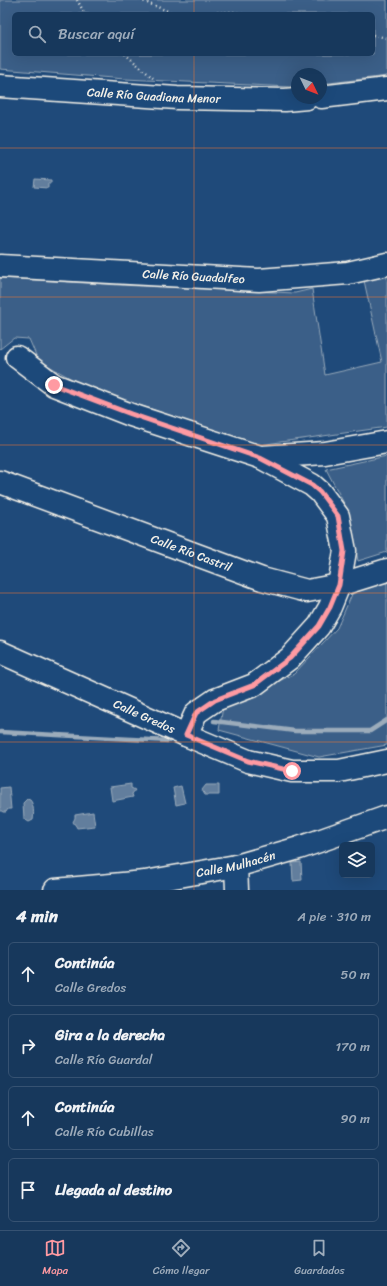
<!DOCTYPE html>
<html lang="es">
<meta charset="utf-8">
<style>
:root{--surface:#17385c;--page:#244365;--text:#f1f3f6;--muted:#9eacbb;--line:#365272;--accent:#ff9aa2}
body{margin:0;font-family:Sriracha,sans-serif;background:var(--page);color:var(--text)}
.controls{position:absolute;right:12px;bottom:12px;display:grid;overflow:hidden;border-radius:6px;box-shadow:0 4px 16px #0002}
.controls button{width:36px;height:36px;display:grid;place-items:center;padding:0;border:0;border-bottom:1px solid var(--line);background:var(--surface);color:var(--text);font:20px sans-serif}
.compass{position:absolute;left:291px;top:68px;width:36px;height:36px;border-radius:50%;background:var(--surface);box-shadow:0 4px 16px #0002;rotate:133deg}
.stop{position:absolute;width:12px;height:12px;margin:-9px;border:3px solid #ff9aa2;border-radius:50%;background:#fff}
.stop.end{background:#ff9aa2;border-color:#fff;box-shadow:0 1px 4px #0008}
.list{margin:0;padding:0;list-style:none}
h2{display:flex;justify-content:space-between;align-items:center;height:52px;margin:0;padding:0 16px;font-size:17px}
h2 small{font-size:13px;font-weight:400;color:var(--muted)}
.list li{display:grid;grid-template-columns:26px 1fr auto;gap:12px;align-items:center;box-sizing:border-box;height:64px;margin:0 8px 8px;padding:0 8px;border:1px solid var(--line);border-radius:6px}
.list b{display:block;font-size:15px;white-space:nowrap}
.list p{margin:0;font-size:13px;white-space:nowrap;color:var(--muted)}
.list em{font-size:13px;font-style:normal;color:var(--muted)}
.icon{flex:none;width:22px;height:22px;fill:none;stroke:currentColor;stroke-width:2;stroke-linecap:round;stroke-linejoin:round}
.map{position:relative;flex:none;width:387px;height:890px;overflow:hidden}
.search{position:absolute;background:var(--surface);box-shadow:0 4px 16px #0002;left:12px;right:12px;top:12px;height:44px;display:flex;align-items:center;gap:10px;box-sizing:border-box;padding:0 14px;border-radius:6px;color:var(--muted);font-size:15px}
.sheet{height:340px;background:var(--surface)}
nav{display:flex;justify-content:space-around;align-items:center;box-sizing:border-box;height:56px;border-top:1px solid var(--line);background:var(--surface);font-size:11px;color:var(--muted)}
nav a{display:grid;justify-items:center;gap:2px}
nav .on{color:var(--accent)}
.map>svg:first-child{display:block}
.green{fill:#3a5f88;stroke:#97a8b8;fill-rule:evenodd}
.water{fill:#627e9d;stroke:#9cacbb}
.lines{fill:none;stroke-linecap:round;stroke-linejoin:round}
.stream{stroke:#9cacbb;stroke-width:4.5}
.minor-casing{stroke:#f4f1e8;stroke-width:25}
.path{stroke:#f4f1e8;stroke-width:2.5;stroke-dasharray:1 3;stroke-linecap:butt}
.minor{stroke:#1f4a7a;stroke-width:22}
.route{stroke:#ff9aa2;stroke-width:5}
.grid{fill:none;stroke:#ea7738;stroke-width:1;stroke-opacity:0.55}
.labels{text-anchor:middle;stroke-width:3;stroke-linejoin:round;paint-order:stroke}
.street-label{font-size:12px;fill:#f4f1e8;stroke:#1f4a7a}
</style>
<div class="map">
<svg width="387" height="890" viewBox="0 0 387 890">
<rect width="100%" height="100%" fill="#1f4a7a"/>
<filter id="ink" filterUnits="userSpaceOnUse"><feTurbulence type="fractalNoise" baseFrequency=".025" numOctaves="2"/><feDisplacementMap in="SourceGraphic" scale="8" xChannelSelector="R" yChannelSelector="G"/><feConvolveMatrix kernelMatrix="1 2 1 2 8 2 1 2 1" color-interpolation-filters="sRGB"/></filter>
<g filter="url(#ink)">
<g class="green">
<path d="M0,0H387V76L321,84V74H297V86L291,87L125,79L0,69ZM14,14H373V54H14Z"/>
<path d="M387,270V427L259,445L88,388L38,360L29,339L14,338L0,349V278L119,285L295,293L312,289L325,375L382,362L363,276Z"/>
<path d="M387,456V552L358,561L349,513L326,469Z"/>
<path d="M387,581V745L319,757L219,730L223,707L294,674L337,628L353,592Z"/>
</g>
<g class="water">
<path d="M35,179L51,180V183H48V188L34,187Z"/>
<path d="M131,784V788L135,790L132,794L133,797L112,801L110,787Z"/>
<path d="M206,785H219V795H205L202,790Z"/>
<path d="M181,786L185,803L176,805L173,788Z"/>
<path d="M9,787L11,809H8L6,812H3L0,810V788Z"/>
<path d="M27,799L30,800C34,804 34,815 33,820L29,822L24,819L23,803Z"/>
<path d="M93,812L95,826L77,828L76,826L73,822L75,818V815Z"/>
<path d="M301,862L302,880L293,881L292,863Z"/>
</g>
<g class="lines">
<g class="stream">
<path d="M214,721L295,731H370L387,720"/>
<path d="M0,732L169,741"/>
</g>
<g class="minor-casing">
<g id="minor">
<path id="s1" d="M0,86L177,98L285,100L307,98"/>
<path d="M321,97L387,89"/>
<path id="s2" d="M0,266L259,280L348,273L387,264"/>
<path d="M17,357L54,385L131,415L260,457L325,453L387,442"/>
<path id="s3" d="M0,482L262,579L307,591L339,585L387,570"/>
<path id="s4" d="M0,652L186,735L248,761L292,771H339L387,761"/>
<path d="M186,735L196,713L215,700L254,685L290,658L319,626L330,607L339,585L345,551L338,516L320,492L312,485L260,457"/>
<path d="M236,866L237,890"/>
<path id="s5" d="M55,890L145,882L236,866L299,848L387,817"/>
</g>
</g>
<g class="path">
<path d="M77,0L85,14"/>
<path d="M140,0L175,14L233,12L244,14"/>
<path d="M373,35L387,38"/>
<path d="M125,54L153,78"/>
</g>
<use href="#minor" class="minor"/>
</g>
</g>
<g class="lines" filter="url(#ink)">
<path class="route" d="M54,385L131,414L260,458L312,485L320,492L338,516L344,551L339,585L330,607L319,626L290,658L254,685L215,700L196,713L186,735L248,761L292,771"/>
</g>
<path class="grid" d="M194,0V14M194,54V890M0,148H387M0,297H387M0,445H387M0,593H387M0,742H387"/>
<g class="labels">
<g class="street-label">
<text dy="4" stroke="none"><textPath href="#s1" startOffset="154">Calle Río Guadiana Menor</textPath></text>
<text dy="4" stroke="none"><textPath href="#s2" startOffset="194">Calle Río Guadalfeo</textPath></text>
<text dy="4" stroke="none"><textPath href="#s3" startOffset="204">Calle Río Castril</textPath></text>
<text dy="4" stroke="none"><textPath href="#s4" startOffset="158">Calle Gredos</textPath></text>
<text dy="4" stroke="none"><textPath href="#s5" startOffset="183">Calle Mulhacén</textPath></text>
</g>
</g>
</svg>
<div class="controls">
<button><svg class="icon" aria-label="layers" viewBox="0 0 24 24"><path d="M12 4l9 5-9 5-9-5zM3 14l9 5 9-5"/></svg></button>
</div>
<svg class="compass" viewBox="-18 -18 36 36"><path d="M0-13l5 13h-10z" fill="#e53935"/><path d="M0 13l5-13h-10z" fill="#9eacbb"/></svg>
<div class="stop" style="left:292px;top:771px"></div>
<div class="stop end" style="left:54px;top:385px"></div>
<div class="search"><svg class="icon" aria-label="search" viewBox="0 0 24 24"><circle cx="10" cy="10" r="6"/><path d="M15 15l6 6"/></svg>Buscar aquí</div>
</div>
<section class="sheet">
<h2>4 min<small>A pie · 310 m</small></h2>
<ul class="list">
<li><svg class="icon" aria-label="ahead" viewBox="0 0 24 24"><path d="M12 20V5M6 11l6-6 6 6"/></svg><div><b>Continúa</b><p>Calle Gredos</p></div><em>50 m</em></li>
<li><svg class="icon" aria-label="right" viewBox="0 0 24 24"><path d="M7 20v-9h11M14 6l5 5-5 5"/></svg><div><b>Gira a la derecha</b><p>Calle Río Guardal</p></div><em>170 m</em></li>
<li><svg class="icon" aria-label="ahead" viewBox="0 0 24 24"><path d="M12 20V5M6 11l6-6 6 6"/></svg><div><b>Continúa</b><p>Calle Río Cubillas</p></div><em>90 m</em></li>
<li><svg class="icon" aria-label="arrive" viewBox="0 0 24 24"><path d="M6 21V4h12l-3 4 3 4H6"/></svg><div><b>Llegada al destino</b></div></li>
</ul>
</section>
<nav>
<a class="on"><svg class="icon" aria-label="map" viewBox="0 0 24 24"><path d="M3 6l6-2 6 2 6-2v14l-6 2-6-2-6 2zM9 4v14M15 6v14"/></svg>Mapa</a>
<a><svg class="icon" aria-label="directions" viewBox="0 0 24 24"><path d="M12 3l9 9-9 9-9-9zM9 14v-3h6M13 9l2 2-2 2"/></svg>Cómo llegar</a>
<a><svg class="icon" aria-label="saved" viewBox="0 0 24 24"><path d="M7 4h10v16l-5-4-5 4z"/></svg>Guardados</a>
</nav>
